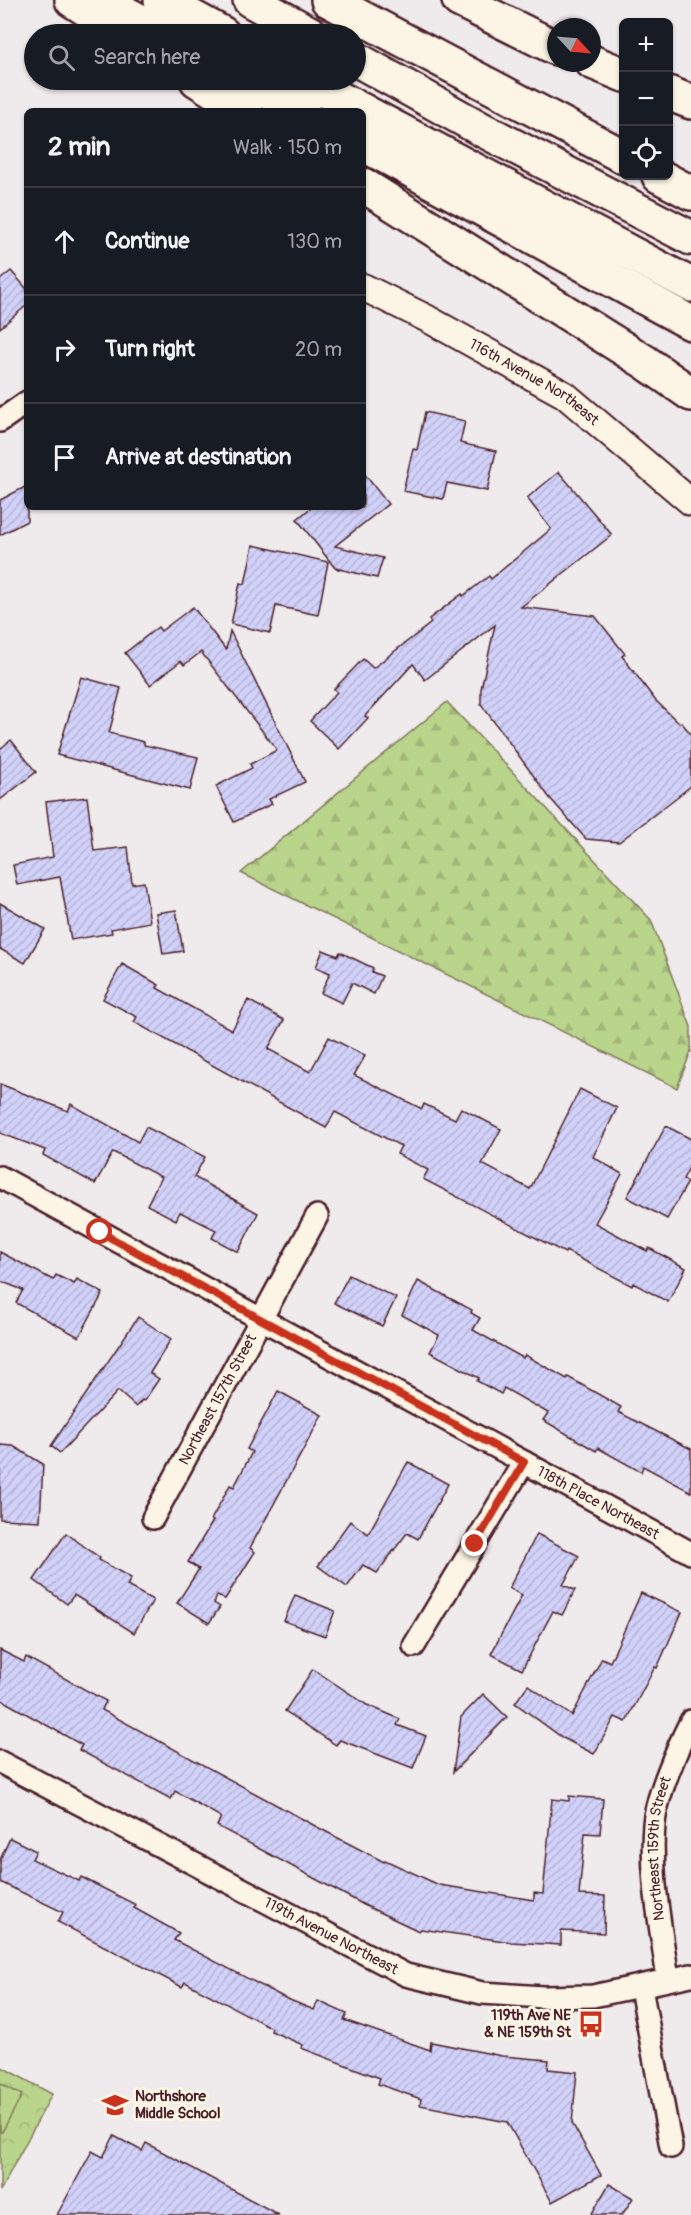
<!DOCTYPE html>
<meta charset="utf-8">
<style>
:root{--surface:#171b24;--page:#20242c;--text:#f1f3f6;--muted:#9ea1a6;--line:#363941}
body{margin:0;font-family:Pangolin,sans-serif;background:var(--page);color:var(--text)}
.controls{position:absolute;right:18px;top:18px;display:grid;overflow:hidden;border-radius:9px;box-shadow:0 2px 4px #0004}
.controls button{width:54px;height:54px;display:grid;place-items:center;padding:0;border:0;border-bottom:2px solid var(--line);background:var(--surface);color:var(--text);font:30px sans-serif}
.compass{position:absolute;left:547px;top:18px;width:54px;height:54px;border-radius:50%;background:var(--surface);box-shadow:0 2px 4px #0004;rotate:116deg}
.stop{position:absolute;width:18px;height:18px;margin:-14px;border:4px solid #c8321e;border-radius:50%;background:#fff}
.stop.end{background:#c8321e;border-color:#fff;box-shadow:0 2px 6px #0008}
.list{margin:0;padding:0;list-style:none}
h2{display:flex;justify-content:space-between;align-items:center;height:78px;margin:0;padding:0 24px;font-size:26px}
h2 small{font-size:20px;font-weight:400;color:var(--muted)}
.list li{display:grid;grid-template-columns:39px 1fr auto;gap:18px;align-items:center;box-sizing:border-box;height:108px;padding:0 24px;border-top:2px solid var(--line)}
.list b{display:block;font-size:22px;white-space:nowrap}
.list em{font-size:20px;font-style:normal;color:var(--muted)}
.icon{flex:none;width:33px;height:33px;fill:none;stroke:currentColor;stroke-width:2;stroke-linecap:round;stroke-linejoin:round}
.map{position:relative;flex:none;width:691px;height:2215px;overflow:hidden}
.search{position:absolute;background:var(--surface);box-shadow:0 2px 4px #0004;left:24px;top:24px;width:342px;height:66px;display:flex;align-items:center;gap:15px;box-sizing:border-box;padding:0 21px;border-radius:33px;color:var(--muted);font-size:22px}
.panel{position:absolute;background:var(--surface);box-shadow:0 2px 4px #0004;left:24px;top:108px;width:342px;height:402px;border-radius:9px}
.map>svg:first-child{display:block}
.forest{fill:url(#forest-firs);stroke:#827a5b;stroke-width:1.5}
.park{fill:url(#park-crowns);stroke:#827a5b;stroke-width:1.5}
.pitch{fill:#b9d48b;stroke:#827a5b;stroke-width:1.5}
.building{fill:url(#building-hatch);stroke:#4a1f2b;stroke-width:1.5}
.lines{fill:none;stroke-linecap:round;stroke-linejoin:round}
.minor-casing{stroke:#4a1f2b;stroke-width:26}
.tertiary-casing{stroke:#4a1f2b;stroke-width:30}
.motorway-casing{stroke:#4a1f2b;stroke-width:38}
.minor{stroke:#fcf5e5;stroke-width:21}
.tertiary{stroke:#fcf5e5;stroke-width:26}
.motorway{stroke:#fcf5e5;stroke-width:33}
.route{stroke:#c8321e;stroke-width:8}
.labels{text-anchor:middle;stroke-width:6;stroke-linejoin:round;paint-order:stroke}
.street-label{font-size:15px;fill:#4a1f2b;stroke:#fcf5e5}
.poi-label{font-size:15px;font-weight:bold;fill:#4a1f2b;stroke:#fcf5e5;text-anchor:end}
</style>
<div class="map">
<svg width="691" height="2215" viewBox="0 0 691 2215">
<defs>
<pattern id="forest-firs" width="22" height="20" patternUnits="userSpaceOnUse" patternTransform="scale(1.5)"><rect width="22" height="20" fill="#b9d48b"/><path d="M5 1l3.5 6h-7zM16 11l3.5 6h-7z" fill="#a1b678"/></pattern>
<pattern id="park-crowns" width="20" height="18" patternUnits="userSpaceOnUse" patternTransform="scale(1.5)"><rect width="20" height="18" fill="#b9d48b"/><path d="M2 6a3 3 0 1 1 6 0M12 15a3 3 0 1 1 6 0" fill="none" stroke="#a1b678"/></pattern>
<pattern id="building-hatch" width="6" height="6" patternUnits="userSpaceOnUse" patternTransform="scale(1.5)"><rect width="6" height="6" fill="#d1d1fa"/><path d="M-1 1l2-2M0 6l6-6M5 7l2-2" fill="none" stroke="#b5b3d6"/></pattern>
</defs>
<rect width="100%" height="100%" fill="#efeaeb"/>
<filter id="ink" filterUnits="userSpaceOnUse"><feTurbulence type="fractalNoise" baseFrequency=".0167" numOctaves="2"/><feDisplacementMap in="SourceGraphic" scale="12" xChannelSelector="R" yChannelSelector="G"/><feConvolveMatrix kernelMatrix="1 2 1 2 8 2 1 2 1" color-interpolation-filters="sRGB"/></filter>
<g filter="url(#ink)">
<path class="forest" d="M447,702L651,920L691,1027V1051L677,1088L241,873Z"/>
<path class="park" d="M0,2066L52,2094L0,2191Z"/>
<path class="pitch" d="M0,2083L22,2095L2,2132L0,2131Z"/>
<g class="building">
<path d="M11,271L27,289V305L0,328V280Z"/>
<path d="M425,412L465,421L460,443L496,451L487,491L447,483L443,499L403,491L413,449L417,450Z"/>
<path d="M363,472L388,504L335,546L383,558L377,578L335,568L297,519L312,507H363Z"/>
<path d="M559,472L612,535L521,607L595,616L625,654L622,656L655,700L679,723L681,722L691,734V786L619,842L586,839L549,797L481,704V689L495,625L425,680L413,664L365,716L368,718L339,749L310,721L337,692L334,689L363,659L373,668L431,623L429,619L462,594L463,596L489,576L491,579L551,529L527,498Z"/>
<path d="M27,486V521L0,535V500Z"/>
<path d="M253,545L328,562L318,615L276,606L270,633L231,624L240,583L245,584Z"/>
<path d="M193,607L226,650L230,631L305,782L269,799L272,804L234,822L216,786L252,768L250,764L277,750L201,652L184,665L181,661L150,685L125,653L158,627L161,631Z"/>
<path d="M81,677L121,688L109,733L144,742V745L198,757L190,790L57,755Z"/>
<path d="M11,740L36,772L0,800V749Z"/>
<path d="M87,797L94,851L128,847L132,884L144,882L150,922L111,929L112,933L71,940L60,877L17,885L13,865L53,857L46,802Z"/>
<path d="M0,903L45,929L25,963L0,949Z"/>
<path d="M176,910L183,951L163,954L156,913Z"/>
<path d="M323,950L338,956L340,952L373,968L372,972L382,976L374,994L352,983L342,1003L321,993L330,973L316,967Z"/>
<path d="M122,964L159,985L157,988L232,1030L248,1000L284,1020L268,1049L310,1072L329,1037L365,1056L354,1075L422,1109L424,1104L455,1119L461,1108L501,1129L482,1164L530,1189L580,1089L617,1108L593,1157L622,1174L595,1223L647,1251L649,1248L686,1268L668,1302L633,1283L632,1286L566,1251L565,1253L423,1179L428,1170L397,1154L401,1146L335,1112L326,1128L134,1022L137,1017L103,999Z"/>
<path d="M0,1084L68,1111L71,1104L138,1142L146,1127L205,1157L194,1177L258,1213L238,1252L212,1238L216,1230L180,1212L176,1220L147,1205L161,1177L113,1152L95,1184L43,1155L45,1150L0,1133Z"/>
<path d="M666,1126L691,1139V1164L683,1179L688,1182L667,1219L627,1197Z"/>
<path d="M0,1252L53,1280L56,1275L74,1284L77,1279L103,1293L79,1337L16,1303L23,1290L0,1281Z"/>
<path d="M349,1275L396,1298L382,1326L334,1303Z"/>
<path d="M418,1281L472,1310L471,1313L480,1318L473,1330L523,1358L525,1355L567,1379L568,1377L621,1407L618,1412L691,1449V1492L643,1466L641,1472L598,1448L596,1451L543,1420L548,1413L504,1388L501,1394L477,1381L479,1378L430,1352L439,1335L402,1315Z"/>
<path d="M138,1317L171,1339L150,1373L159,1379L144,1401L142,1400L136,1407L118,1391L60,1453L51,1446Z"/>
<path d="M278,1391L322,1415L250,1548L255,1552L225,1599L217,1596L214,1603L220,1607L209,1623L177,1603L199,1569L188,1562L213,1521L211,1520L230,1485L234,1487L252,1452L247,1449Z"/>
<path d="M0,1445L13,1446L43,1464L40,1521L0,1519Z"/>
<path d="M408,1462L448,1484L418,1539L407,1533L377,1573L363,1565L347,1587L318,1566L350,1521L368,1534Z"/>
<path d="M66,1533L100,1558L99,1560L131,1578L127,1586L153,1600L134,1633L74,1595L67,1604L34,1580Z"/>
<path d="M537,1534L579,1556L563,1585L575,1590L562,1615L553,1611L522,1670L491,1654L522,1595L509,1588Z"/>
<path d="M641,1593L682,1612L657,1668L655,1667L626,1722L615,1717L594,1754L563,1738L515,1703L528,1685L572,1716L602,1658L610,1662Z"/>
<path d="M295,1595L335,1611L325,1636L284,1621Z"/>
<path d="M0,1650L24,1662L26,1657L106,1701L102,1710L317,1827L384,1862L385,1860L439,1885L534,1900V1893L543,1894L552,1799L569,1801V1796L603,1799L600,1834L585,1833L579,1895L605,1896L604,1933L561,1931V1945L511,1942L421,1929L419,1931L364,1905L217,1826L221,1817L175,1791L171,1799L79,1750L82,1745L0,1699Z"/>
<path d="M313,1669L367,1705L400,1719L397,1725L426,1736L413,1768L340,1740L336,1745L285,1711Z"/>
<path d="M483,1694L507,1717L453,1772L461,1717Z"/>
<path d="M10,1838L36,1851L32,1859L79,1881L81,1877L136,1905L134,1908L179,1933L174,1940L285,1998L314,2010L318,2001L347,2014L344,2020L430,2050L431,2042L502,2056L549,2060L548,2069L577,2072L572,2123L601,2175L552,2202L507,2122L420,2105L421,2099L378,2084L380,2078L301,2048L303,2045L271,2031L272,2028L185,1982L182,1987L58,1922L63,1912L0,1882V1860Z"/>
<path d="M114,2136L142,2151L146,2143L279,2215H57L92,2151L103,2157Z"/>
<path d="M609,2184L633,2198L622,2215H591Z"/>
</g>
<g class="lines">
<g class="minor-casing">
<g id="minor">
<path d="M0,421L27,402"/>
<path id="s1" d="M0,1177L691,1553"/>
<path id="s2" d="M153,1518L317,1216"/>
<path d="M414,1646L524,1462"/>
<path id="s3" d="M0,1762L406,1975L482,1993L543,1997L593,1996L691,1975"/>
<path id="s4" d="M668,1979C661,1928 650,1876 654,1824C656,1797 678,1746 691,1721"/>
<path d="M641,1988L671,2147"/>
</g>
</g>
<g class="tertiary-casing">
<g id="tertiary">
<path id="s5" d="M363,287L428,319L565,395L691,502"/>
</g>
</g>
<g class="motorway-casing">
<g id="motorway">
<path d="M72,0L116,28"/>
<path d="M101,0L164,34"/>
<path d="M161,0L223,34"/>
<path d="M250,0L311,34"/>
<path d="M328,0L624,157"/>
<path d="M459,0L556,48"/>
<path d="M356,59L481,129L691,238"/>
<path d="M592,62L624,75"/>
<path d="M197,80L246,111"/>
<path d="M246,80L303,111"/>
<path d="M305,80L363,111"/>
<path d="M668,93L691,102"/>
<path d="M363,111L691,285"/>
<path d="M363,144L691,323"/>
<path d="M659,176L691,193"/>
<path d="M363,185L645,362L691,394"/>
</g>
</g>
<use href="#minor" class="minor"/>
<use href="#tertiary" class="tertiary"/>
<use href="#motorway" class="motorway"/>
</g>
</g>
<g class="lines" filter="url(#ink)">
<path class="route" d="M100,1232L524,1462L475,1544"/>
</g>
<defs>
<g id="bus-bare" transform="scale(2.07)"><path d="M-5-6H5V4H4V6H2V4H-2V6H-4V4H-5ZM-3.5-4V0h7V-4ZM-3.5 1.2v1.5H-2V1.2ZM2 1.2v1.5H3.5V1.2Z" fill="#c8321e" stroke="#fcf5e5" stroke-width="2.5" paint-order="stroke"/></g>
<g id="school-bare" transform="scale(2.07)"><path d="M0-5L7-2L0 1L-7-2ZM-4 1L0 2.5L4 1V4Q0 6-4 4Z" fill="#c8321e" stroke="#fcf5e5" stroke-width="2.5" paint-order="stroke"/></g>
</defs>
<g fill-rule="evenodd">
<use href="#bus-bare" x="591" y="2024"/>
<use href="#school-bare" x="115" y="2105"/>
</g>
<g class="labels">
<g class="street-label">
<text dy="5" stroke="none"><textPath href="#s5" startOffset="196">116th Avenue Northeast</textPath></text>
<text dy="5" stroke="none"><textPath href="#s2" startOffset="135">Northeast 157th Street</textPath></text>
<text dy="5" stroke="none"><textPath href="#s1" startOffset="681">118th Place Northeast</textPath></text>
<text dy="5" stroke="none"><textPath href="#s4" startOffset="132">Northeast 159th Street</textPath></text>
<text dy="5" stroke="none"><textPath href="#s3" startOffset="374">119th Avenue Northeast</textPath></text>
</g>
<g class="poi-label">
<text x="571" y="2020">119th Ave NE<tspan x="571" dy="17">&amp; NE 159th St</tspan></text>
<text x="135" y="2101" text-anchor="start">Northshore<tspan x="135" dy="17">Middle School</tspan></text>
</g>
</g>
</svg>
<div class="controls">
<button>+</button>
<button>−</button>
<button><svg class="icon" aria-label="locate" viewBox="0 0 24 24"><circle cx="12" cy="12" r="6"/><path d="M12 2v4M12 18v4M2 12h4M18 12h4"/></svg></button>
</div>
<svg class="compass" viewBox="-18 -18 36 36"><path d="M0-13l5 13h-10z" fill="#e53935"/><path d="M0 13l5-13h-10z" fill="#9ea1a6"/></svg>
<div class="stop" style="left:100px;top:1232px"></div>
<div class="stop end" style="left:475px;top:1544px"></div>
<div class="search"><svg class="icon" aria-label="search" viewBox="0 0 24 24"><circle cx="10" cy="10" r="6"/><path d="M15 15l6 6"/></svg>Search here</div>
<section class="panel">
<h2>2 min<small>Walk · 150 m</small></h2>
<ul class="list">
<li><svg class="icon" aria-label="ahead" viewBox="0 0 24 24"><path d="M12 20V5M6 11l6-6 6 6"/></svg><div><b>Continue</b></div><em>130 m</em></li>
<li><svg class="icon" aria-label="right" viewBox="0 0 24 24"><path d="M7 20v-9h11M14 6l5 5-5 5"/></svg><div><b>Turn right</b></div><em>20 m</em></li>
<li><svg class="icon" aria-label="arrive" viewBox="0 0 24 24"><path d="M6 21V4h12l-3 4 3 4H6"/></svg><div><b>Arrive at destination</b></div></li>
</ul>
</section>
</div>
